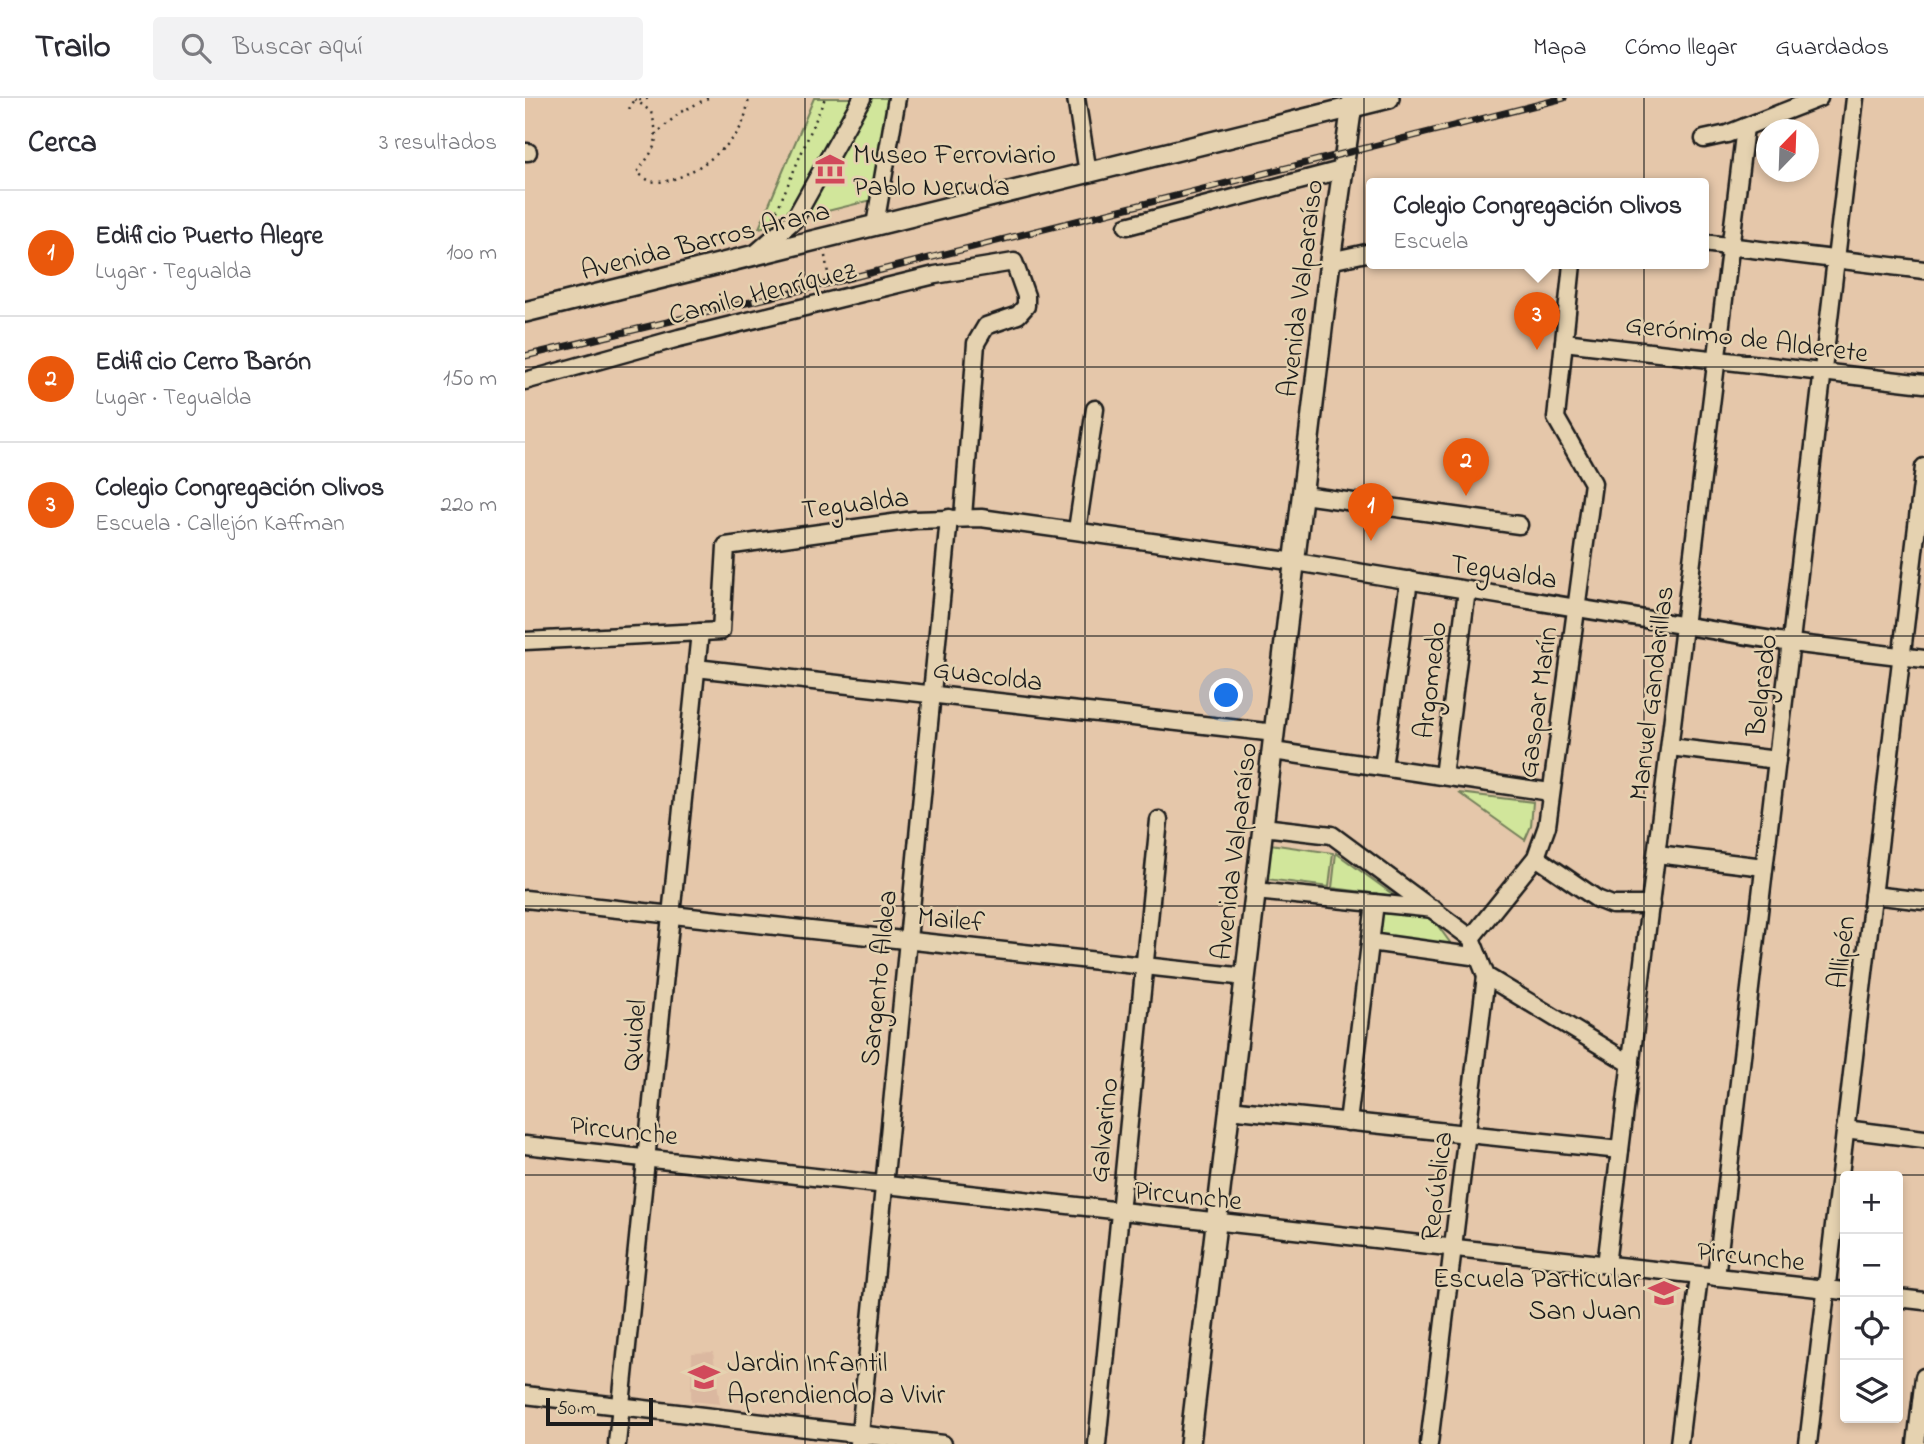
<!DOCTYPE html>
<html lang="es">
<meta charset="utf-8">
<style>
:root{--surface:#fff;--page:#f2f2f3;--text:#2b2b33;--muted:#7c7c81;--line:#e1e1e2;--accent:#ea580c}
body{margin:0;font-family:"Indie Flower",sans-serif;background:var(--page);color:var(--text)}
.controls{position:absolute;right:21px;bottom:21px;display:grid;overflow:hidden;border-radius:7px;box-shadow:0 4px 10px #0003}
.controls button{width:63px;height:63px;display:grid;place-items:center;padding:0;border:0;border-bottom:2px solid var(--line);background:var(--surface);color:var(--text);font:35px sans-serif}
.compass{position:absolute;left:1231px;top:21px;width:63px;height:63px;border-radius:50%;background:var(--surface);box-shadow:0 4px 10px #0003;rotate:23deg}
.scale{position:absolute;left:21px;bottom:18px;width:107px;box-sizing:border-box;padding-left:7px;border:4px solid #1c1c1c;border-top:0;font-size:19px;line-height:24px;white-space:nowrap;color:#1c1c1c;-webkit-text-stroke:5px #e5d2b0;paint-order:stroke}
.you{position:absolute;left:702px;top:598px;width:24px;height:24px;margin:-18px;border:5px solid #fff;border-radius:50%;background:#1a73e8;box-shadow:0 0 0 10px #1a73e833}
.badge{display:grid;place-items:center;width:46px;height:46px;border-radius:50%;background:var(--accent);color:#fff;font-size:23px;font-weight:700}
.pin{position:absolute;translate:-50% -58px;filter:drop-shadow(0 2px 4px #0008)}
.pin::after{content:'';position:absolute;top:37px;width:24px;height:21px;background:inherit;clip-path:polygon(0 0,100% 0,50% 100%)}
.popup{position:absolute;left:841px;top:80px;width:343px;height:91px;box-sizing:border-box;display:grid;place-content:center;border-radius:7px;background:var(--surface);filter:drop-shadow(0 2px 5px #0005);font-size:23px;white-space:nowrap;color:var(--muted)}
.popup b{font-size:26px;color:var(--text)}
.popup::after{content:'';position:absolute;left:50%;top:100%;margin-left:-14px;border:14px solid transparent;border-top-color:var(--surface)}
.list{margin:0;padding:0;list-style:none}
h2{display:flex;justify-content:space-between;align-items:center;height:91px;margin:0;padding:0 28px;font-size:30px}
h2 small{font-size:23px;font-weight:400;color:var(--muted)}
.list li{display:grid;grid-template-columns:46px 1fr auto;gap:21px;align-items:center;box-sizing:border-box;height:126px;padding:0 28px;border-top:2px solid var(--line)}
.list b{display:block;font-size:26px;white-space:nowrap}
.list p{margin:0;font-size:23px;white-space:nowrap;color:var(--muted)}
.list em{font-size:23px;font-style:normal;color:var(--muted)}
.icon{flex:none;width:38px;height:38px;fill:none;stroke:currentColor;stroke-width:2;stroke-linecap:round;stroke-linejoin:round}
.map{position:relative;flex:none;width:1399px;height:1346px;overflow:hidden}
header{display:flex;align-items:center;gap:42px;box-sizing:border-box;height:98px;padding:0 35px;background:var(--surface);border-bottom:2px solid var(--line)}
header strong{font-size:33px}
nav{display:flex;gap:38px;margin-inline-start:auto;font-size:24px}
.search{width:490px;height:63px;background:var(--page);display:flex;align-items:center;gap:18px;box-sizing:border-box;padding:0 24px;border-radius:7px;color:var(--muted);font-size:26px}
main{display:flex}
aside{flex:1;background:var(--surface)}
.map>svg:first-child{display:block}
.built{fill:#dbb8a0}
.green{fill:#d1e69b;stroke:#76815c;stroke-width:2}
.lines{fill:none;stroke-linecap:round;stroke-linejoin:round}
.minor-casing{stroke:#1c1c1c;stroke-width:21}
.major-casing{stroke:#1c1c1c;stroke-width:24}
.path{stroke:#1c1c1c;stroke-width:2.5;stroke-dasharray:2 5;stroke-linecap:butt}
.minor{stroke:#e5d2b0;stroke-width:16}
.major{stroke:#e5d2b0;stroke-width:19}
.rail-casing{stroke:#1c1c1c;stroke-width:7}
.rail{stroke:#e5d2b0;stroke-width:4.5;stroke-dasharray:13;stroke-linecap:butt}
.grid{fill:none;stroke:#1c1c1c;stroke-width:2;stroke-opacity:0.55}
.labels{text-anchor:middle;stroke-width:5;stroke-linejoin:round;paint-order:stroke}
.poi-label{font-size:28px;fill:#1c1c1c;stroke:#e5d2b0;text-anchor:start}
.street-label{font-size:28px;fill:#1c1c1c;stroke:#e5d2b0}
</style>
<header>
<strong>Trailo</strong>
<div class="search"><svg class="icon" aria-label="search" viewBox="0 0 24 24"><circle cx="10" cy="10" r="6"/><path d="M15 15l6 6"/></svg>Buscar aquí</div>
<nav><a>Mapa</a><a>Cómo llegar</a><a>Guardados</a></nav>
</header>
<main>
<aside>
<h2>Cerca<small>3 resultados</small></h2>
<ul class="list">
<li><span class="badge">1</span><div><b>Edificio Puerto Alegre</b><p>Lugar · Tegualda</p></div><em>100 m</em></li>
<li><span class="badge">2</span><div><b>Edificio Cerro Barón</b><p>Lugar · Tegualda</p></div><em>150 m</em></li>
<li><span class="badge">3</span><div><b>Colegio Congregación Olivos</b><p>Escuela · Callejón Kaffman</p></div><em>220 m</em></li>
</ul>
</aside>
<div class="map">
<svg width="1399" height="1346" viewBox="0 0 1399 1346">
<rect width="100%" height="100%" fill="#e5c7aa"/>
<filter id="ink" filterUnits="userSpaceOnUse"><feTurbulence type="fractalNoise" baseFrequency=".0143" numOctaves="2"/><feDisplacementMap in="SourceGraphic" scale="14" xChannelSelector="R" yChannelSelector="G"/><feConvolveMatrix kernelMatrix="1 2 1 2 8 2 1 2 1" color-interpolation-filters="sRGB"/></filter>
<g filter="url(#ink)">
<path class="built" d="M188,1254L195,1306L166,1303L167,1255Z"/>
<g class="green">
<path d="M289,0H365L347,102L234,130Z"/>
<path d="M934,695L1008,704L1006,728L1000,742Z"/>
<path d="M745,746L808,755L804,789L741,781Z"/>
<path d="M811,755L870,798L807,790Z"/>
<path d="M848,810L905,817L929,850L844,839Z"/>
</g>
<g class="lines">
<g class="minor-casing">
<g id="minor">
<path d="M551,0L563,75"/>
<path d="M1179,41L1202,36L1294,0"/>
<path d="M0,54H3"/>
<path d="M350,127L372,0"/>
<path d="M602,128L816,72"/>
<path d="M1178,145L1399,172"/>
<path d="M229,157L269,122L337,0"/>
<path d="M805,163L846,154"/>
<path d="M1039,244L1399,286"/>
<path d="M0,283L154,240L410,177L489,164L501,198V208L493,217L461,228L451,245L438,419"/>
<path d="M778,397L994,427"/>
<path d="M552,432L570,311"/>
<path d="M0,543L196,533L201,448L389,422L456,420L771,464L1266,545L1399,561"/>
<path d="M171,570L750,635"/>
<path d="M1145,649L1252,662"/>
<path d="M748,653L1025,694"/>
<path d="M858,669L884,482"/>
<path d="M918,678L942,492"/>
<path d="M738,729L807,737L946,840L961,878L1106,966"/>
<path d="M1132,756L1239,769"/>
<path d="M1011,759L1072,801L1087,807H1126"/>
<path d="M730,793L909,811"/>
<path d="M1348,797L1399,803"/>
<path d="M0,801L721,879"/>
<path d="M946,840L1011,759L1022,728L1068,385L1031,320L1047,166"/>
<path d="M845,844L954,859"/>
<path d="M704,1011L1095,1052"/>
<path d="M823,1024L850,805"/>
<path d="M1320,1031L1399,1041"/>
<path d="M0,1047L1320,1193"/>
<path d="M1081,1167L1220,29"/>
<path d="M1191,1179L1330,0"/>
<path d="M1373,1200L1399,1203"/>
<path d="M0,1297L418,1346"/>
<path d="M92,1346L175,534"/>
<path d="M334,1346L424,420"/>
<path d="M572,1346L634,722"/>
<path d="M904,1346L961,878"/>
<path d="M1154,1346L1174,1178"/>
<path d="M1283,1346L1399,369"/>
<path d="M1391,1346L1399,1279"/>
</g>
</g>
<g class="major-casing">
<g id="major">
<path d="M0,214L864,0"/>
<path d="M665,1346L805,163L828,0"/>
</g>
</g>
<g class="path">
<path d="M110,1L126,14C136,44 130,51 112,74C116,77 121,82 126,83C152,90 202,53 214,32C220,22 222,11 224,0"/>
<path d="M114,2L127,0"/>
<path d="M104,11L111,0"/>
<path d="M130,37L154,15L183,0"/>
<path d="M249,119L300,0"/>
<path d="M300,158L305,187"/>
</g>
<use href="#minor" class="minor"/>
<use href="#major" class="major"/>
<g class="rail-casing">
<path id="rail" d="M0,258L305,185L1039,0"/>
</g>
<use href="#rail" class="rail"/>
</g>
</g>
<path class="grid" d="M280,0V1346M560,0V1346M839,0V1346M1119,0V1346M0,269H1399M0,538H1399M0,808H1399M0,1077H1399"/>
<defs>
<g id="museum-bare" transform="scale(2.415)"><path d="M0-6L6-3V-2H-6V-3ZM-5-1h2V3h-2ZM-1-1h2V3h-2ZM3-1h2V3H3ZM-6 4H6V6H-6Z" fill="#d1495b" stroke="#e5d2b0" stroke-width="2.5" paint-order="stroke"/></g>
<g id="school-bare" transform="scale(2.415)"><path d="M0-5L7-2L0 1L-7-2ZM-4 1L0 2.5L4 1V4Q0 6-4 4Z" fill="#d1495b" stroke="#e5d2b0" stroke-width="2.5" paint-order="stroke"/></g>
</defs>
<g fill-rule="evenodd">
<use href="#museum-bare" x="305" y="71"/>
<use href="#school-bare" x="1139" y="1195"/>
<use href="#school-bare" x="179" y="1279"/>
</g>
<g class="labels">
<g class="poi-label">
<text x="328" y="65">Museo Ferroviario<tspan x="328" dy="32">Pablo Neruda</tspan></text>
<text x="1116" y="1189" text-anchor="end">Escuela Particular<tspan x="1116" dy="32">San Juan</tspan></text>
<text x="202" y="1273">Jardin Infantil<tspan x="202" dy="32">Aprendiendo a Vivir</tspan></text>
</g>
<g class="street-label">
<text transform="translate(180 141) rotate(-14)" y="10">Avenida Barros Arana</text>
<text transform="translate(774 190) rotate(-83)" y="10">Avenida Valparaíso</text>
<text transform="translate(237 193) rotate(-14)" y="10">Camilo Henríquez</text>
<text transform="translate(1222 239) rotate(7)" y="10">Gerónimo de Alderete</text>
<text transform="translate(330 404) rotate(-7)" y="10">Tegualda</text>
<text transform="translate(979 472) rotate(9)" y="10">Tegualda</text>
<text transform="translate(463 576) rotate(7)" y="10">Guacolda</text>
<text transform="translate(904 582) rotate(-83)" y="10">Argomedo</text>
<text transform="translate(1235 587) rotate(-83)" y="10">Belgrado</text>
<text transform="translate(1125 595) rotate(-83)" y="10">Manuel Gandarillas</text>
<text transform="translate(1011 604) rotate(-82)" y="10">Gaspar Marín</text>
<text transform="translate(708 753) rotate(-83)" y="10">Avenida Valparaíso</text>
<text transform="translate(426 820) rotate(6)" y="10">Mailef</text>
<text transform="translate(1315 854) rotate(-83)" y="10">Allipén</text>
<text transform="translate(352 880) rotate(-84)" y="10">Sargento Aldea</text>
<text transform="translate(107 937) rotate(-84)" y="10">Quidel</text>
<text transform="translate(99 1031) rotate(6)" y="10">Pircunche</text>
<text transform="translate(577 1032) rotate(-84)" y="10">Galvarino</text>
<text transform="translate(910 1088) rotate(-83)" y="10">República</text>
<text transform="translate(663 1096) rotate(6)" y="10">Pircunche</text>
<text transform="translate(1226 1157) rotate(6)" y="10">Pircunche</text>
</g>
</g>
</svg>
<div class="controls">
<button>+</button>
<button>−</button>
<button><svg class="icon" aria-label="locate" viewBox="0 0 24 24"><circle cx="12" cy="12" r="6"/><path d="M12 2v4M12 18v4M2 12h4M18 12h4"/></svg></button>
<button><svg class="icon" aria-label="layers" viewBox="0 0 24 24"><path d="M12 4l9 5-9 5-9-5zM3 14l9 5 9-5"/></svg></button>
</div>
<svg class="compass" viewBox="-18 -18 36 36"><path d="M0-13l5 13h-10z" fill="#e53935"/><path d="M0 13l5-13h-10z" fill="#7c7c81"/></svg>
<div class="scale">50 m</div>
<div class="you"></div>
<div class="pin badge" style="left:846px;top:443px">1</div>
<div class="pin badge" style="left:941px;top:398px">2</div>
<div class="pin badge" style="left:1012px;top:252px">3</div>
<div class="popup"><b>Colegio Congregación Olivos</b>Escuela</div>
</div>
</main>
